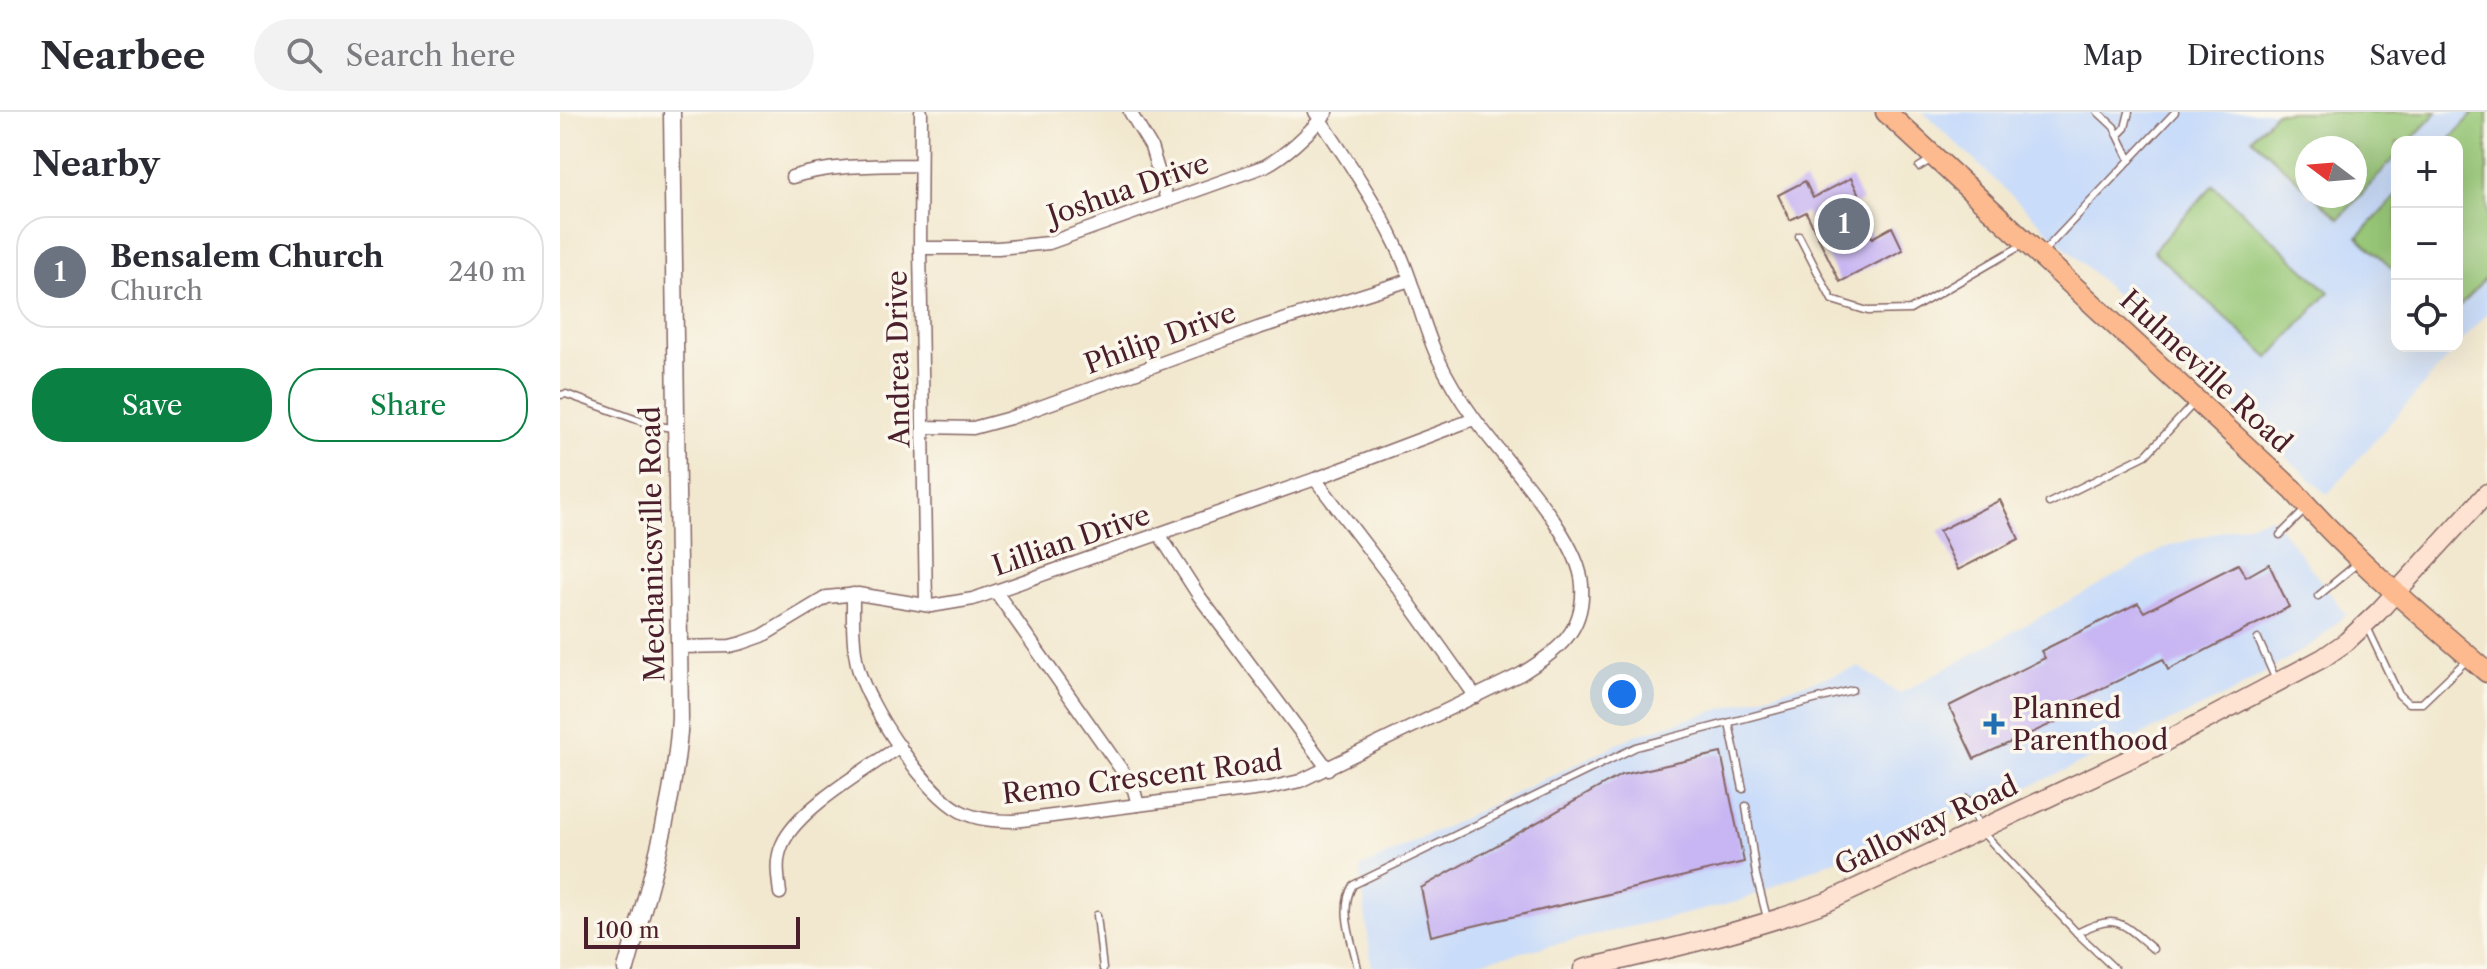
<!DOCTYPE html>
<meta charset="utf-8">
<style>
:root{--surface:#fff;--page:#f2f2f3;--text:#2b2b33;--muted:#7c7c81;--line:#e1e1e2;--accent:#0b8043}
body{margin:0;font-family:"Libre Caslon Text",serif;background:var(--page);color:var(--text)}
.controls{position:absolute;right:24px;top:24px;display:grid;overflow:hidden;border-radius:16px;box-shadow:0 8px 32px #0002}
.controls button{width:72px;height:72px;display:grid;place-items:center;padding:0;border:0;border-bottom:2px solid var(--line);background:var(--surface);color:var(--text);font:40px sans-serif}
.compass{position:absolute;left:1735px;top:24px;width:72px;height:72px;border-radius:50%;background:var(--surface);box-shadow:0 8px 32px #0002;rotate:286deg}
.scale{position:absolute;left:24px;bottom:20px;width:216px;box-sizing:border-box;padding-left:8px;border:4px solid #4a1f2b;border-top:0;font-size:22px;line-height:28px;white-space:nowrap;color:#4a1f2b;-webkit-text-stroke:6px #fbf7ec;paint-order:stroke}
.you{position:absolute;left:1062px;top:582px;width:28px;height:28px;margin:-20px;border:6px solid #fff;border-radius:50%;background:#1a73e8;box-shadow:0 0 0 12px #1a73e833}
.badge{display:grid;place-items:center;width:52px;height:52px;border-radius:50%;background:var(--accent);color:#fff;font-size:26px;font-weight:700}
.pin{position:absolute;translate:-50% -50%;border:4px solid #fff;box-shadow:0 2px 8px #0006}
.list{margin:0;padding:0;list-style:none}
h2{display:flex;justify-content:space-between;align-items:center;height:104px;margin:0;padding:0 32px;font-size:34px}
h2 small{font-size:26px;font-weight:400;color:var(--muted)}
.list li{display:grid;grid-template-columns:52px 1fr auto;gap:24px;align-items:center;box-sizing:border-box;height:112px;margin:0 16px 16px;padding:0 16px;border:2px solid var(--line);border-radius:32px}
.list b{display:block;font-size:30px;white-space:nowrap}
.list p{margin:0;font-size:26px;white-space:nowrap;color:var(--muted)}
.list em{font-size:26px;font-style:normal;color:var(--muted)}
.actions{display:flex;gap:16px;padding:24px 32px}
.actions a{flex:1;padding:18px 0;border:2px solid var(--accent);border-radius:32px;text-align:center;font-size:28px;color:var(--accent)}
.actions .main{background:var(--accent);color:#fff}
.icon{flex:none;width:44px;height:44px;fill:none;stroke:currentColor;stroke-width:2;stroke-linecap:round;stroke-linejoin:round}
.map{position:relative;flex:none;width:1927px;height:857px;overflow:hidden}
header{display:flex;align-items:center;gap:48px;box-sizing:border-box;height:112px;padding:0 40px;background:var(--surface);border-bottom:2px solid var(--line)}
header strong{font-size:38px}
nav{display:flex;gap:44px;margin-inline-start:auto;font-size:28px}
.search{width:560px;height:72px;background:var(--page);display:flex;align-items:center;gap:20px;box-sizing:border-box;padding:0 28px;border-radius:44px;color:var(--muted);font-size:30px}
main{display:flex}
aside{flex:1;background:var(--surface)}
.map>svg:first-child{display:block}
.built{fill:#c9dcf9;fill-rule:evenodd}
.garden{fill:#98c878;stroke:#717452;stroke-width:2}
.building{fill:#c8b5f3}
.lines{fill:none;stroke-linecap:round;stroke-linejoin:round}
.service-casing{stroke:#856564;stroke-width:9}
.minor-casing{stroke:#856564;stroke-width:15}
.tertiary-casing{stroke:#856564;stroke-width:19}
.secondary-casing{stroke:#856564;stroke-width:21}
.primary-casing{stroke:#856564;stroke-width:23}
.service{stroke:#fff;stroke-width:6}
.minor{stroke:#fff;stroke-width:12}
.tertiary{stroke:#fff;stroke-width:16}
.secondary{stroke:#fee3d2;stroke-width:18}
.primary{stroke:#fcba8e;stroke-width:20}
.poi-dot{fill:#1f6fb2;stroke:#fbf7ec;stroke-width:3}
.labels{text-anchor:middle;stroke-width:7;stroke-linejoin:round;paint-order:stroke}
.street-label{font-size:28px;fill:#4a1f2b;stroke:#fbf7ec}
.poi-label{font-size:28px;fill:#4a1f2b;stroke:#fbf7ec;text-anchor:start}
</style>
<header>
<strong>Nearbee</strong>
<div class="search"><svg class="icon" aria-label="search" viewBox="0 0 24 24"><circle cx="10" cy="10" r="6"/><path d="M15 15l6 6"/></svg>Search here</div>
<nav><a>Map</a><a>Directions</a><a>Saved</a></nav>
</header>
<main>
<aside>
<h2>Nearby<small></small></h2>
<ul class="list">
<li><span class="badge" style="background:#6b7280">1</span><div><b>Bensalem Church</b><p>Church</p></div><em>240 m</em></li>
</ul>
<div class="actions"><a class="main">Save</a><a>Share</a></div>
</aside>
<div class="map">
<svg width="1927" height="857" viewBox="0 0 1927 857">
<rect width="100%" height="100%" fill="#fbf7ec"/>
<filter id="ink" filterUnits="userSpaceOnUse"><feTurbulence type="fractalNoise" baseFrequency=".0125" numOctaves="2"/><feDisplacementMap in="SourceGraphic" scale="16" xChannelSelector="R" yChannelSelector="G"/><feConvolveMatrix kernelMatrix="1 2 1 2 8 2 1 2 1" color-interpolation-filters="sRGB"/></filter>
<filter id="wash" filterUnits="userSpaceOnUse"><feTurbulence type="fractalNoise" baseFrequency=".006" numOctaves="4" result="noise"/><feDisplacementMap in="SourceGraphic" scale="32" xChannelSelector="R" yChannelSelector="G"/><feGaussianBlur stdDeviation="1.8" result="paint"/><feColorMatrix in="noise" values="0 0 0 0 0 0 0 0 0 0 0 0 0 0 0 0 0 1.4 0 .05"/><feComposite in="paint" operator="in"/></filter>
<g filter="url(#wash)">
<rect width="100%" height="100%" fill="#f2e8cf"/>
<g class="built">
<path d="M1363,0H1927V201L1767,383ZM1837,30H1897V234H1837ZM1747,36H1795V84H1747Z"/>
<path d="M1712,405L1786,502L1757,529L1670,582L1434,691L1376,705L1177,790L889,857H812L800,756L1076,623L1299,555L1339,582L1609,434Z"/>
</g>
<g class="garden">
<path d="M1716,0H1877L1849,30H1837V43L1779,107L1754,84H1795V36H1747V77L1692,26Z"/>
<path d="M1915,0H1927V165L1897,197V30H1887Z"/>
<path d="M1653,73L1769,180L1709,246L1593,139Z"/>
<path d="M1837,83V161L1798,125Z"/>
</g>
<g id="blocks">
<g class="building">
<path d="M1291,66L1302,89L1295,92L1312,126L1332,115L1343,138L1280,170L1246,100L1230,108L1218,83L1245,69L1253,86Z"/>
<path d="M1440,388L1459,427L1398,458L1379,419Z"/>
<path d="M1678,452L1686,465L1709,452L1729,495L1608,558L1603,547L1509,592L1513,602L1414,647L1389,594L1485,546L1481,539L1578,491L1584,500Z"/>
<path d="M1161,641L1184,750L871,824L861,776L1061,663Z"/>
</g>
</g>
</g>
<g filter="url(#ink)">
<use href="#blocks" fill-opacity="0" stroke="#856564" stroke-width="2"/>
<g class="lines">
<g class="service-casing">
<g id="service">
<path d="M1538,0L1554,15L1570,48"/>
<path d="M1558,23L1565,16L1569,0"/>
<path d="M1359,55L1372,47"/>
<path d="M1239,124L1272,188L1308,199L1350,198L1464,132"/>
<path d="M1483,140L1615,0"/>
<path d="M0,283L6,282L91,313L113,316"/>
<path d="M1489,391L1586,343L1634,291"/>
<path d="M1720,423L1745,398"/>
<path d="M1758,484L1798,451"/>
<path d="M1807,515L1839,583L1848,591H1862L1908,547"/>
<path d="M1698,527L1716,568"/>
<path d="M1169,611L1183,677"/>
<path d="M1407,687L1421,719L1517,821C1557,800 1562,811 1593,837"/>
<path d="M1186,694L1196,763L1207,806"/>
<path d="M537,803L543,857"/>
<path d="M1517,821L1555,857"/>
<path d="M798,857C793,831 778,797 793,773L1076,635L1292,578"/>
</g>
</g>
<g class="minor-casing">
<g id="minor">
<path d="M361,0L360,136L366,493"/>
<path d="M570,0L591,35L607,88"/>
<path d="M232,65C273,52 317,54 360,53"/>
<path d="M360,136H438L489,131L705,54C729,41 749,21 767,0"/>
<path d="M364,315L413,316L450,306L698,216L850,168"/>
<path d="M755,367L839,477L916,585"/>
<path d="M599,422L639,484L768,657"/>
<path d="M436,480L563,660L574,678L578,693"/>
<path d="M293,482C293,506 292,532 298,556C309,596 364,679 400,699C416,708 436,709 454,709L709,676L740,669L961,562C997,539 1025,520 1022,473C1020,425 943,347 914,306C900,287 887,266 877,244C861,209 854,170 837,135C815,88 784,43 755,0"/>
<path d="M120,535L170,534L182,531L202,524L267,485L298,482L371,494L413,487L755,367L914,307"/>
<path d="M220,781C218,764 215,749 222,733C237,697 307,657 340,634"/>
</g>
</g>
<g class="tertiary-casing">
<path id="tertiary" d="M66,857C89,775 115,692 120,606L112,0"/>
</g>
<g class="secondary-casing">
<path id="secondary" d="M1023,857C1105,838 1188,819 1267,790L1595,635L1763,546L1786,530L1818,500L1927,381"/>
</g>
<g class="primary-casing">
<path id="primary" d="M1326,0L1733,378C1791,445 1860,502 1927,560"/>
</g>
<use href="#service" class="service"/>
<use href="#minor" class="minor"/>
<use href="#tertiary" class="tertiary"/>
<use href="#secondary" class="secondary"/>
<use href="#primary" class="primary"/>
</g>
</g>
<path class="poi-dot" d="M1430 600h8v8h8v8h-8v8h-8v-8h-8v-8h8z"/>
<g class="labels">
<g class="street-label">
<text transform="translate(568 77) rotate(-19)" y="10">Joshua Drive</text>
<text transform="translate(600 226) rotate(-20)" y="10">Philip Drive</text>
<text transform="translate(338 247) rotate(-91)" y="10">Andrea Drive</text>
<text transform="translate(1646 259) rotate(43)" y="10">Hulmeville Road</text>
<text transform="translate(511 428) rotate(-19)" y="10">Lillian Drive</text>
<text transform="translate(92 432) rotate(-91)" y="10">Mechanicsville Road</text>
<text transform="translate(582 665) rotate(-7)" y="10">Remo Crescent Road</text>
<text transform="translate(1366 713) rotate(-25)" y="10">Galloway Road</text>
</g>
<g class="poi-label">
<text x="1452" y="606">Planned<tspan x="1452" dy="32">Parenthood</tspan></text>
</g>
</g>
</svg>
<div class="controls">
<button>+</button>
<button>−</button>
<button><svg class="icon" aria-label="locate" viewBox="0 0 24 24"><circle cx="12" cy="12" r="6"/><path d="M12 2v4M12 18v4M2 12h4M18 12h4"/></svg></button>
</div>
<svg class="compass" viewBox="-18 -18 36 36"><path d="M0-13l5 13h-10z" fill="#e53935"/><path d="M0 13l5-13h-10z" fill="#7c7c81"/></svg>
<div class="scale">100 m</div>
<div class="you"></div>
<div class="pin badge" style="left:1284px;top:112px;background:#6b7280">1</div>
</div>
</main>
